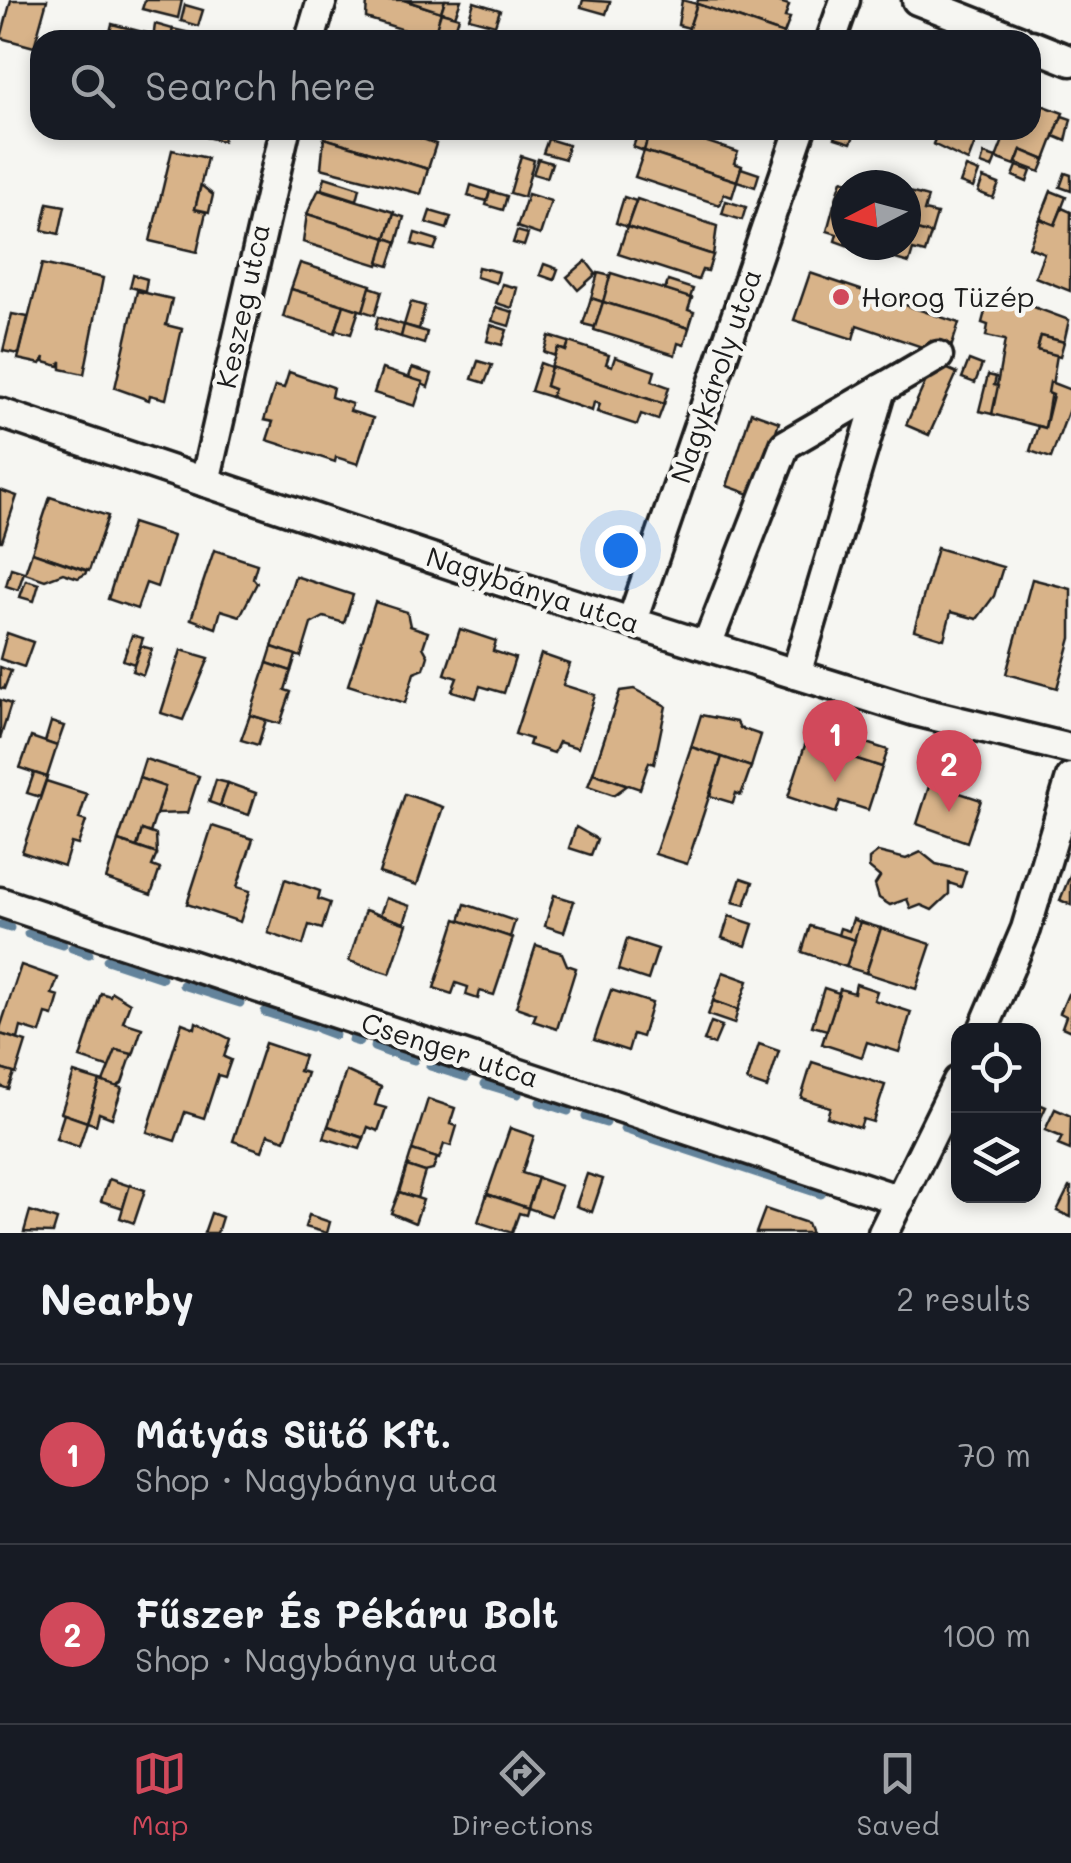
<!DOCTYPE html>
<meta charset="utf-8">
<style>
:root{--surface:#171b24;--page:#20242c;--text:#f1f3f6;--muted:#9ea1a6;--line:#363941;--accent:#d1495b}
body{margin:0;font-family:Mali,sans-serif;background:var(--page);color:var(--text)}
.controls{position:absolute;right:30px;bottom:30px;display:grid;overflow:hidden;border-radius:20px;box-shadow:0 5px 15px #0003}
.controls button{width:90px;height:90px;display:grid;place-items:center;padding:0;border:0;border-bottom:2px solid var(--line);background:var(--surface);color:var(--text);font:50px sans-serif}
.compass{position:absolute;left:831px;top:170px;width:90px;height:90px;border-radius:50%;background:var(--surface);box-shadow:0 5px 15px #0003;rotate:264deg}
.you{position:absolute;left:620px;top:550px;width:35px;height:35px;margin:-25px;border:8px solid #fff;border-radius:50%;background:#1a73e8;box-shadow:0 0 0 15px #1a73e833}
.badge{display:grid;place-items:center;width:65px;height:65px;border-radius:50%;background:var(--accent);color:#fff;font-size:32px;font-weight:700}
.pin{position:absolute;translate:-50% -82px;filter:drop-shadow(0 2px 5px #0008)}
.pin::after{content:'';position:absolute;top:52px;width:35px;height:30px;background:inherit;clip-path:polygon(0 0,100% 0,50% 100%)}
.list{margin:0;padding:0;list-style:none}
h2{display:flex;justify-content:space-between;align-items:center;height:130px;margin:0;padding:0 40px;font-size:42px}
h2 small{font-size:32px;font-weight:400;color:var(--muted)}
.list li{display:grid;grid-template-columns:65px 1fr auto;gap:30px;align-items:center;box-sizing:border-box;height:180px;padding:0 40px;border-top:2px solid var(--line)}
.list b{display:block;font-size:38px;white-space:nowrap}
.list p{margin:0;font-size:32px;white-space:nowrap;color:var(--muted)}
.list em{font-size:32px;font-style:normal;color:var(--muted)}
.icon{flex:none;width:55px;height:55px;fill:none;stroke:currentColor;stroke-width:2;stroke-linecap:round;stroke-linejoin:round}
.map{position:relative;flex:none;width:1071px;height:1233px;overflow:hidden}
.search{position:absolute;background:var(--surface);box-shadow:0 5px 15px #0003;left:30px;right:30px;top:30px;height:110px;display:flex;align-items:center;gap:25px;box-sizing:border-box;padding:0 35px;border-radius:30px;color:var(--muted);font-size:38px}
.sheet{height:490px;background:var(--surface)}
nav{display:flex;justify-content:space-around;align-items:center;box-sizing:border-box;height:140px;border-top:2px solid var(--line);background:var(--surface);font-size:28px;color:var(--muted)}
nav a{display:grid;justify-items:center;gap:5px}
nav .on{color:var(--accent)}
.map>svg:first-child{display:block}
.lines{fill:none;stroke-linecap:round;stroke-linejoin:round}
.stream{stroke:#63839b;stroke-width:9}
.building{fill:#d8b389;stroke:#1c1c1c;stroke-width:2.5}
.minor-casing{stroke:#1c1c1c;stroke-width:35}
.minor{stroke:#f6f6f2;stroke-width:28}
.poi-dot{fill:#d1495b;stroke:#f6f6f2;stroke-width:4}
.labels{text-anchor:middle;stroke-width:9;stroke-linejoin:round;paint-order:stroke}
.poi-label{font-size:28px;fill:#1c1c1c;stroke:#f6f6f2;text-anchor:start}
.street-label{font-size:28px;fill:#1c1c1c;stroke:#f6f6f2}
</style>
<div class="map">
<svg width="1071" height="1233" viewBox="0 0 1071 1233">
<rect width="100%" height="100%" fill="#f6f6f2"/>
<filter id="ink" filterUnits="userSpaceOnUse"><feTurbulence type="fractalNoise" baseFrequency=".01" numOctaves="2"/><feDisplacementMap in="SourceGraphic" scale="20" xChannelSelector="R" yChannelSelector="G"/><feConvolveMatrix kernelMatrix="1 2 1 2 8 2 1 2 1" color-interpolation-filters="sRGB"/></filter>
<g filter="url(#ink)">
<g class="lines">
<g class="stream">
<path d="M0,925L10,928"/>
<path d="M28,934L63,945"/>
<path d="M72,948L89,954"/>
<path d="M107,960L137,970"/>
<path d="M144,972L162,978"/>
<path d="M183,985L240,1003"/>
<path d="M265,1012L312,1027"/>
<path d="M319,1029L335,1035"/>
<path d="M352,1040L359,1042"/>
<path d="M374,1047L390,1053"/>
<path d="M397,1055L414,1060"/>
<path d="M430,1066L466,1077"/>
<path d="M485,1084L518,1094"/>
<path d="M540,1102L568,1111"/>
<path d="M586,1117L606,1123"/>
<path d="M624,1129L821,1194"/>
</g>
</g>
<g class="building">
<path d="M11,0H47L34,47L1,38Z"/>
<path d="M145,0H182L178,18L142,9Z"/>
<path d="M367,0H404L441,12L433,39L366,18Z"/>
<path d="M404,0H445L441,12Z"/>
<path d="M445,0H461L455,16L441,12Z"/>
<path d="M583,0L610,2L606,14L581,7Z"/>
<path d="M682,0L697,4L689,28L678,25Z"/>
<path d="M698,0H773L789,5L785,17L790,18L784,34L697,4Z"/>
<path d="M474,2L500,10L495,25L469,18Z"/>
<path d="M697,4L784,34L782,40H715L688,31Z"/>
<path d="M185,5L203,10L198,26L181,21Z"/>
<path d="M441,12L459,17L454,33L447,30L444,39L434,35Z"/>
<path d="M112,24L154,35L153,40H108Z"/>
<path d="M155,24L173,29L170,40H153Z"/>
<path d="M173,29L190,33L188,40H170Z"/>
<path d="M1031,101L1063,113L1045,160L1021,150L1015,165L996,158L1007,130H1031Z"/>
<path d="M1062,116L1071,119L1066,141L1054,136Z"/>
<path d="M178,130H208L206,137Z"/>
<path d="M208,130H225L223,141L206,137Z"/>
<path d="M326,130H400L436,144L428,169L324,138Z"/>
<path d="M639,130H650L644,151L633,147Z"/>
<path d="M650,130H671L738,152L734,163L742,166L737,181L644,151Z"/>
<path d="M838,130L856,131L851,143L835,138Z"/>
<path d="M939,130H985H980L968,161L933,144Z"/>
<path d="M324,138L428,169L421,194L321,168Z"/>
<path d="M548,139L568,145L565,159L543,153Z"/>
<path d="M172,150L207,158L195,209L206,212L197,252L150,241Z"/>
<path d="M1021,150L1045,160L1040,172L1016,163Z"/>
<path d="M644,151L737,181L732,197L724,194L720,205L635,177Z"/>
<path d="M984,154L996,158L992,168L981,164Z"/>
<path d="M521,156L534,160L524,197L510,193Z"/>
<path d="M538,159L552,163L547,178L533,174Z"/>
<path d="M1017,166L1031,171L1027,182L1013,176Z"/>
<path d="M966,167L979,172L973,188L960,183Z"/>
<path d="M741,168L759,174L755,187L737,181Z"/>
<path d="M1065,173L1071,175V191L1060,187Z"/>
<path d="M854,176L885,185H846V209L834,205L842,180L852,183Z"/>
<path d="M325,177L360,188L357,200L322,189Z"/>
<path d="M983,178L999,184L993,198L978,192Z"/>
<path d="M201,185L213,195L209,212L195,209Z"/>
<path d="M471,185L490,191L487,201L468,196Z"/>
<path d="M319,189L394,212L386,238L307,214Z"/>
<path d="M490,191L507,196L503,210L486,205Z"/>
<path d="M906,191L928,197L924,211L937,214L931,234L906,227Z"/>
<path d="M1051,191L1066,197L1055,225L1040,219Z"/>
<path d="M528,194L551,201L540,235L517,227Z"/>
<path d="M624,197L636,201L627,227L616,223Z"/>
<path d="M637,199L717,226L713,255L627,227Z"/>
<path d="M726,201L746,207L742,220L722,214Z"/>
<path d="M48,203L65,206L59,234L42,230Z"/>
<path d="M834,205L846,209V245L835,241L837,234L827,231Z"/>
<path d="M1062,208L1071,212L1070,291L1035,277L1044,253L1029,247L1040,219L1055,225Z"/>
<path d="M430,211L451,217L447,229L426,223Z"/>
<path d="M307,214L386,238L378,265L303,242Z"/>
<path d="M394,214L404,217L397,242L386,238Z"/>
<path d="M627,227L713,255L708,271L702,270L698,280L618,254Z"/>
<path d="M906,227L931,234L925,253L913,250L909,263L847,245H906Z"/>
<path d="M517,231L528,234L524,246L513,243Z"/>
<path d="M415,233L438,240L434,250L412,244Z"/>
<path d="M386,238L397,242L389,266L379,263Z"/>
<path d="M586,261L596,274L578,290L567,277Z"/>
<path d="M300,263L371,285L363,311L291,289Z"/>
<path d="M42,264L103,278L84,374L61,369V361L59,366L44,362L45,357L41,364L18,359Z"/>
<path d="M544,264L558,269L554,280L540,275Z"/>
<path d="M478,267L499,272L496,283L476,277Z"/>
<path d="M598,273L611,276L603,302L591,298Z"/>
<path d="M611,273L692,298L688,310L694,312L689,328L603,302Z"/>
<path d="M810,273L959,323L951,348L931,341L928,349L857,325L853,339L794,320Z"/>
<path d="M133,275L147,279L145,291L130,287Z"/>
<path d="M668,281L693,289L690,298L665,290Z"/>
<path d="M502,284L517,288L512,308L496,303Z"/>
<path d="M370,287L382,291L375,315L363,311Z"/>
<path d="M291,289L344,305L335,333L283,317Z"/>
<path d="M137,291L172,299L166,325L182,329L166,399L150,395L149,400L115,388Z"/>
<path d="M996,293L1069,320L1064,342L1041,336L1037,350L1057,355L1045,428L992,414L1005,340L986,336L988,325L982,323L989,296L995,298Z"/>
<path d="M591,298L603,302L595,327L583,324Z"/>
<path d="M411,302L425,306L419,329L404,325Z"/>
<path d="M603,302L689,328L684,345L678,343L675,355L594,330Z"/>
<path d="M344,305L359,310L351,334L336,330Z"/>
<path d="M496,307L513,312L509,326L492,321Z"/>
<path d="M12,314L28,317L19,354L3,351Z"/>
<path d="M378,317L404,325L401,337L375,329Z"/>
<path d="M404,325L427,332L424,344L401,337Z"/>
<path d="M491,325L507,330L502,345L487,341Z"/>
<path d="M549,336L569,342L566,351L558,348L555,356L544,352Z"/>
<path d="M1041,336L1064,342L1060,356L1037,350Z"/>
<path d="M569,342L609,355L606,364L612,366L615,357L655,371L652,381L669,387L664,404L551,367L558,348L566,351Z"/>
<path d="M969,360L982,365L975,383L962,378Z"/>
<path d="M478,361L492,365L485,383L472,379Z"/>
<path d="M540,363L551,367L546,386L554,389L551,397L531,391Z"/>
<path d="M934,363L957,373L929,435L906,425Z"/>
<path d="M551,367L664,404L658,420L641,414L637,425L597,412L600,404L594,402L592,411L551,397L554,389L546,386Z"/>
<path d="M412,368L432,374L428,387L409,377Z"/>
<path d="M382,369L423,382L415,406L374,393Z"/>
<path d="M289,372L333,387L331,397L352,404L350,411L373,418L358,464L336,457L335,462L267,440L273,422L264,420L275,386L284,388Z"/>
<path d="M988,375L996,377L994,385L998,386L992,414L979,411Z"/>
<path d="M1050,382L1071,390V404L1051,458L1030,451L1038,426L1045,428L1053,395L1048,393Z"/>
<path d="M751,412L779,422L755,496L727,486Z"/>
<path d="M0,490L17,496L2,541H0Z"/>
<path d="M50,497L108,516L89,571L32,552Z"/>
<path d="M132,523L173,536L157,587L146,583L137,609L108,599Z"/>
<path d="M937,548L1003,567L994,596L977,619L951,612L944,639L914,630Z"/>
<path d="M214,550L257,564L253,578L257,583L240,616L221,610L216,628L191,619Z"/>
<path d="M32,552L87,571L85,574L78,578L63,573L45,580L25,573Z"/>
<path d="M11,568L24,572L18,590L6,586Z"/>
<path d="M295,576L353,595L344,623L324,617L311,624L301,657L272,647Z"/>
<path d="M1032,579L1071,589V638L1057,688L1006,674Z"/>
<path d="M26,580L39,584L34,601L20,597Z"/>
<path d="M375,602L407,612L410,626L428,632L423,647L428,656L424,669L414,673L405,703L348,685Z"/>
<path d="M460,629L496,641L493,651L515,658L504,693L480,686L476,698L452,691L457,678L445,674Z"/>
<path d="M7,633L33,642L24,667L0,659Z"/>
<path d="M132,635L143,638L134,664L123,660Z"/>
<path d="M141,646L152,649L143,675L132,671Z"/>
<path d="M272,647L296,655L291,671L267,663Z"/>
<path d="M181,650L209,658L183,720L161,713Z"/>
<path d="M541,654L570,664L563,685L595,695L578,748L559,742L554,753L529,745L531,739L515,734Z"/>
<path d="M267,663L291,671L285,690L291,692L280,724L250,715Z"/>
<path d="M0,667L11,671L4,689L0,688Z"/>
<path d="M634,689L666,706L654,764L649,762L640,789L593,773L620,691Z"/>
<path d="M0,700L11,704L0,739Z"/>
<path d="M250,715L266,720L258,745L241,740Z"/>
<path d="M701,715L737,722L740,728L761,735L751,767L691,747Z"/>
<path d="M51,722L64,726L57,746L45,742Z"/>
<path d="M811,725L838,734L832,751L806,742Z"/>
<path d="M838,734L860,741L854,758L882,767L868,810L840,801L836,813L788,797L806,742L832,751Z"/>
<path d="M31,737L57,746L47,777L20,768Z"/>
<path d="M860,741L888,750L882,767L854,758Z"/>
<path d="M691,747L722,757L687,864L655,854Z"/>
<path d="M722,757L751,767L741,795L736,793L733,803L710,796Z"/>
<path d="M145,759L199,776L187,813L156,814L165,787L139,778Z"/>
<path d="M34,773L47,777L40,797L27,793Z"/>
<path d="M593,773L628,785L614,795L588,786Z"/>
<path d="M139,778L165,787L150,833L142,830L137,847L118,841Z"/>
<path d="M216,780L228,783L220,806L209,802Z"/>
<path d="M46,781L87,794L79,819L86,821L78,845L71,843L64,866L22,852Z"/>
<path d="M228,783L256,793L249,815L220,806Z"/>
<path d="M930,783L981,800L967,842L917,824Z"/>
<path d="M405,794L443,807L417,885L379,873Z"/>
<path d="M212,826L253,839L237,887L250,891L240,922L187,904Z"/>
<path d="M576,827L597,839L591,855L569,848Z"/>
<path d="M142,830L156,835L157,854L137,847Z"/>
<path d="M118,841L157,854L152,866L160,869L151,895L106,879Z"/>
<path d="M878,852L906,859L921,852L936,864L966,871L961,887L949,883V894L932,910L921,905L911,909L907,899L890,905L879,898L875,885L880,877L869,868V859Z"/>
<path d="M1071,873V905L1060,900Z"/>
<path d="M741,878L753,882L745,905L733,902Z"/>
<path d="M285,879L320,891L318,899L330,903L322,929L309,925L303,945L268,933Z"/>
<path d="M554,895L574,901L564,932L545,926Z"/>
<path d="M386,898L410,906L404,923L380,915Z"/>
<path d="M465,904L515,921L510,937L460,921Z"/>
<path d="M365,910L407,924L390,974L349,961Z"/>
<path d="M729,916L753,924L746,946L722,938Z"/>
<path d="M456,919L513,938L494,995L480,991L478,999L466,995L468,987L456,983L452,994L434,988Z"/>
<path d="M853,919L860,922L855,940L838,935L840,928L849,931Z"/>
<path d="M860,922L881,928L866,973L846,967Z"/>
<path d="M810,926L855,940L846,967L802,952Z"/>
<path d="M881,928L931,944L916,989L866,973Z"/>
<path d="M627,939L658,949L648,980L618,970Z"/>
<path d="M536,945L562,953L567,965L576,968L557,1029L533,1021L536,1014L516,1007Z"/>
<path d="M21,965L58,978L52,994L59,996L53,1016L46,1014L40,1033L21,1027L18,1039L0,1034V1028Z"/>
<path d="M723,972L748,981L738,1010L713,1001Z"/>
<path d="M856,984L877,991L874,1000L911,1012L899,1052L867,1042L862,1057L822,1044L840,989L854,993Z"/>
<path d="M824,988L839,993L827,1030L812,1026Z"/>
<path d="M611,990L652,1003L642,1037L633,1034L628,1051L594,1040Z"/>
<path d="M112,992L130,1003L123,1022L142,1028L133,1055L116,1050L110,1068L80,1058L101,993L110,996Z"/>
<path d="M1068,994L1071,995V1031L1062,1027L1066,1016L1060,1013Z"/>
<path d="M713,1001L738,1010L734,1024L708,1015Z"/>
<path d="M196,1022L230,1039L224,1057L231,1060L225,1077L218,1075L204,1118L185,1112L175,1141L147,1132L182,1023L195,1028Z"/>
<path d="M711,1022L722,1026L714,1045L704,1041Z"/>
<path d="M0,1034L26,1042L16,1074L0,1069Z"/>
<path d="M265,1043L304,1056L299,1071L307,1073L285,1140L268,1134L262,1151L233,1141Z"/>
<path d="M759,1044L779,1051L767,1088L747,1081Z"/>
<path d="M116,1050L132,1054L122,1083L116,1087L103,1082Z"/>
<path d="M812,1062L885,1085L873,1122L863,1119L860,1128L827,1117L830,1107L801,1098Z"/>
<path d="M0,1069L14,1073L8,1089L0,1086Z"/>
<path d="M346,1071L381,1087L375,1105L386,1108L378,1131L368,1127L364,1138L328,1126Z"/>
<path d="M74,1073L100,1081L87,1122L61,1113Z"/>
<path d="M100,1081L122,1088L112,1118L99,1113L96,1125L87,1122Z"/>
<path d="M428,1099L455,1108L450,1124L457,1126L451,1146L444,1144L439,1159L412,1150Z"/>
<path d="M1034,1102L1046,1107L1038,1124L1034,1122Z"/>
<path d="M1055,1109L1071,1116L1070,1150L1058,1145L1062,1137L1045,1130Z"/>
<path d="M64,1114L87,1122L79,1147L56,1139Z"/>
<path d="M328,1126L364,1138L360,1149L324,1138Z"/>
<path d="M510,1128L534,1136L522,1173L538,1178L528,1208L487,1194Z"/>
<path d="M412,1150L437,1158L433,1170L425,1172L407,1166Z"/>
<path d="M407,1166L425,1172L417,1198L399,1192Z"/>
<path d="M587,1174L603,1179L592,1212L576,1206Z"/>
<path d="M538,1178L561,1186L551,1216L528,1208Z"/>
<path d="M109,1179L130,1186L123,1208L101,1201Z"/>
<path d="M130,1185L145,1190L134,1223L120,1218Z"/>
<path d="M1069,1187H1071V1217L1057,1211Z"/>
<path d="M399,1192L423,1200L415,1223L391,1213Z"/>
<path d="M487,1194L528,1208L526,1215L519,1213L512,1233L478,1222Z"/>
<path d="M765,1209L807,1223L811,1233H756Z"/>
<path d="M30,1211L57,1220L53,1233L24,1232Z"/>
<path d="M211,1213L222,1217L217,1233H204Z"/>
<path d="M309,1215L330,1222L327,1233L305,1227Z"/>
</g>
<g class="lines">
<g class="minor-casing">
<g id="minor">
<path d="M917,0L1019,40"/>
<path d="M310,40L322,0"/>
<path d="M831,40L845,0"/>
<path d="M1031,45L1071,61"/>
<path d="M0,413L482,575L786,671L915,711L1071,749"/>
<path d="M205,482L285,130"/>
<path d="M632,621L800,130"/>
<path d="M707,645L785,445L938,356"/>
<path d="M796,674L881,389"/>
<path d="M0,902L900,1200"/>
<path d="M983,1030L1026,929L1071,778"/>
<path d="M883,1233L958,1081"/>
</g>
</g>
<use href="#minor" class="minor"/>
</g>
</g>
<circle class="poi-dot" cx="841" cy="297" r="10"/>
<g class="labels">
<g class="poi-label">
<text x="861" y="307">Horog Tüzép</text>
</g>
<g class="street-label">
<text transform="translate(243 306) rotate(-78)" y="10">Keszeg utca</text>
<text transform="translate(716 376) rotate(-71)" y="10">Nagykároly utca</text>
<text transform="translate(533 590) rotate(18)" y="10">Nagybánya utca</text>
<text transform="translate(450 1050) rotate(18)" y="10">Csenger utca</text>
</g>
</g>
</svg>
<div class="controls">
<button><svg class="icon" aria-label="locate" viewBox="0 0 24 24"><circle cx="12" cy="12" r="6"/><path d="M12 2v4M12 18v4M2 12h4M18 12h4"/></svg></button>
<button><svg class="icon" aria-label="layers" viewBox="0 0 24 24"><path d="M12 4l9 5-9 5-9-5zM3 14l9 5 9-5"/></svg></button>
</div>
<svg class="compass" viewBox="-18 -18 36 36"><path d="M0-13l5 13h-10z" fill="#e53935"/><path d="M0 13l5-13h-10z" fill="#9ea1a6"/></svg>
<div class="you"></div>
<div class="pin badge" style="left:835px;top:782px">1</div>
<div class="pin badge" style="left:949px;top:812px">2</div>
<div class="search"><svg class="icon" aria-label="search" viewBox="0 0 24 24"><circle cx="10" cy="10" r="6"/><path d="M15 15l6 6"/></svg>Search here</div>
</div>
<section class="sheet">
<h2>Nearby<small>2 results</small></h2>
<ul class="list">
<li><span class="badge">1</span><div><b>Mátyás Sütő Kft.</b><p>Shop · Nagybánya utca</p></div><em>70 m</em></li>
<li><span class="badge">2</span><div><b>Fűszer És Pékáru Bolt</b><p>Shop · Nagybánya utca</p></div><em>100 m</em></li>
</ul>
</section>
<nav>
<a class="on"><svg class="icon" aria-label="map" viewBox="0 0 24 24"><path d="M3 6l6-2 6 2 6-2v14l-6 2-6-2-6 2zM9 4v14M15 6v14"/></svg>Map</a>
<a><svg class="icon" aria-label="directions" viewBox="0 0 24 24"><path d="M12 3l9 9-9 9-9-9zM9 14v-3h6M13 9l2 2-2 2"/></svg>Directions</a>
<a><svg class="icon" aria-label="saved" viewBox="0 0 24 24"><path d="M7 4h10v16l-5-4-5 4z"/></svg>Saved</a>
</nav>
